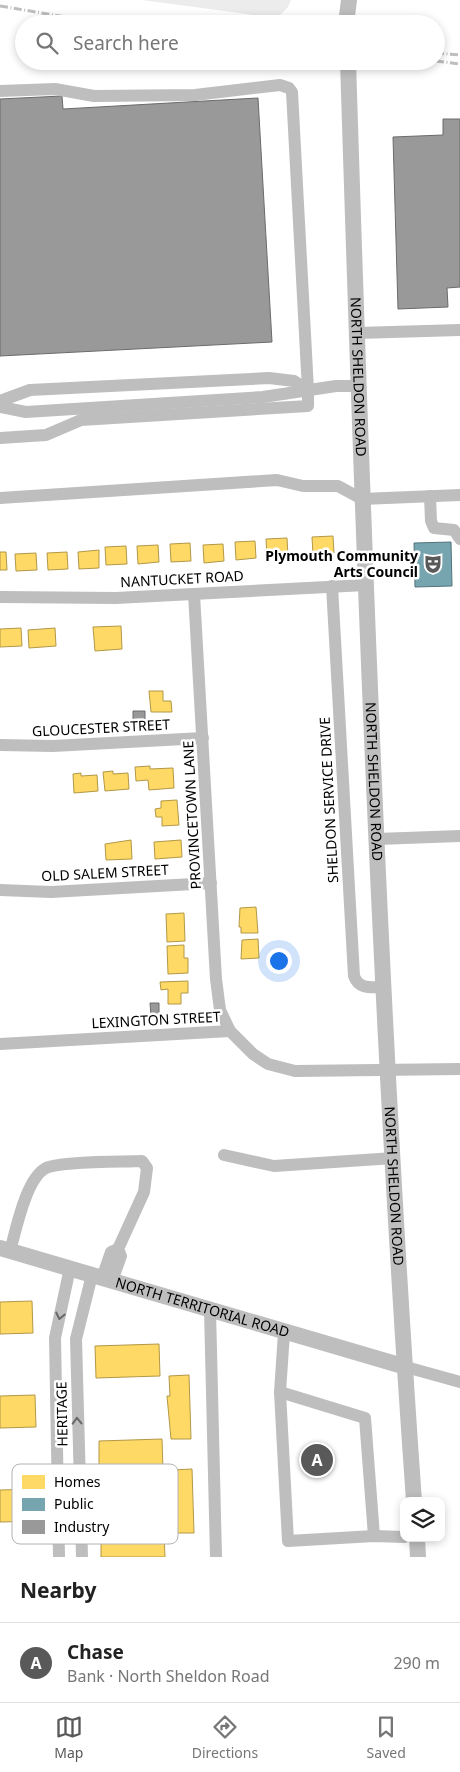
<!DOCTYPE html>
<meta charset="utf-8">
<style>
:root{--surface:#fff;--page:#f2f2f2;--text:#222;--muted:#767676;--line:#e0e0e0;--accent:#595959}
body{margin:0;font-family:"Noto Sans",sans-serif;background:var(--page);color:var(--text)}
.controls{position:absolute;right:15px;bottom:15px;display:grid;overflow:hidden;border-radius:10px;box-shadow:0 2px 8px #0003}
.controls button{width:45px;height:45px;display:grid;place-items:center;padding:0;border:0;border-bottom:1px solid var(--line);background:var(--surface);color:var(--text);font:25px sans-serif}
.you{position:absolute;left:278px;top:960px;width:18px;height:18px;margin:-12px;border:4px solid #fff;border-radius:50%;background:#1a73e8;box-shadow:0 0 0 8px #1a73e833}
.badge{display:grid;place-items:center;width:32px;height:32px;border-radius:50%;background:var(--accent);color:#fff;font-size:16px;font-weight:700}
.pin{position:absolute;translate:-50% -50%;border:2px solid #fff;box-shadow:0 1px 5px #0006}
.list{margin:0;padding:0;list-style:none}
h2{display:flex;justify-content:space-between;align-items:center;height:65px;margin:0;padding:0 20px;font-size:21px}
h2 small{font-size:16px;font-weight:400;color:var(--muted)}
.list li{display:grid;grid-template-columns:32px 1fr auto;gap:15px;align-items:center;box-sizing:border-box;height:80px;padding:0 20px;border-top:1px solid var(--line)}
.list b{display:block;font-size:19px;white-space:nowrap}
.list p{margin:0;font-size:16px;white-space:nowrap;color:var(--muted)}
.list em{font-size:16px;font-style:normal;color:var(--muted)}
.icon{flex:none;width:28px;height:28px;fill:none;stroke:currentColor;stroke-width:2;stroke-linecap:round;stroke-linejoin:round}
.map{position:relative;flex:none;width:460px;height:1557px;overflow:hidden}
.search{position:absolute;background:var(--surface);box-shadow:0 2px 8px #0003;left:15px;right:15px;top:15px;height:55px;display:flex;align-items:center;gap:12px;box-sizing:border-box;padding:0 18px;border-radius:28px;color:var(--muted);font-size:19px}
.sheet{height:145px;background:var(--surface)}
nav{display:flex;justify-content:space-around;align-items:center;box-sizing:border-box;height:70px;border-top:1px solid var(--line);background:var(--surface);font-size:14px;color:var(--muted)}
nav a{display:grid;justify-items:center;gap:2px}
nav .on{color:var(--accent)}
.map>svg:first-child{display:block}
.green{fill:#ececec}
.homes{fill:#ffd966;stroke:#b29847}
.public{fill:#76a5af;stroke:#53747a}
.industry{fill:#999;stroke:#6b6b6b}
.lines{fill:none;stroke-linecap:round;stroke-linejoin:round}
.minor{stroke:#bebebe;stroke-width:12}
.major{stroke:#bebebe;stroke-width:16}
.rail{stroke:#bebebe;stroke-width:3;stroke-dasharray:8 2.5 1 2.5;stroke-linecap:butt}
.oneway{stroke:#686868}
.labels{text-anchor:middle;stroke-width:5;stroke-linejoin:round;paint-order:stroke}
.street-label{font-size:14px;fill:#000;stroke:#fff}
.poi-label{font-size:14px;font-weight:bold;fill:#000;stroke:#fff;text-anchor:end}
.key{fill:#fff;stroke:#b2b2b2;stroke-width:1}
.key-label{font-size:14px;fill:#000}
</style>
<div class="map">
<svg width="460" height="1557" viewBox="0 0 460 1557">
<rect width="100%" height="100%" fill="#fff"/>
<path class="green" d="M142,0H291L288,7L277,18Z"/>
<g class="homes">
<path d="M333,536L334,553L313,555L312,537Z"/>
<path d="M287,538L288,556L267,557L266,539Z"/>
<path d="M255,541L256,558L236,560L235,542Z"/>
<path d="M190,543L191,561L171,562L170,544Z"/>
<path d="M223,544L224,561L204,563L203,545Z"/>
<path d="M158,545L159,562L138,564L137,546Z"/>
<path d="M126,546L127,564L106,565L105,547Z"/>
<path d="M99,550V568L79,569L78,552Z"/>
<path d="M0,552H6L7,570H0Z"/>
<path d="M67,552L68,569L48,570L47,553Z"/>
<path d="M36,553L37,570L16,571L15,554Z"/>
<path d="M121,626L122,649L95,651L93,627Z"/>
<path d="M21,628L22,646L0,647V629Z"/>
<path d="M55,628L56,646L29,648L28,630Z"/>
<path d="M149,691H163V701H171L172,712H151Z"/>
<path d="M150,766V769L173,768L174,788L149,790L148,780L136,781L135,767Z"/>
<path d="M113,771V774L128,773L129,789L105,791L103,772Z"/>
<path d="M81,773V776L97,775L98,791L74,793L73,774Z"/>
<path d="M177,800L179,825L162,826V817H156L155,809L161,808V801Z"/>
<path d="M131,840L132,859L106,860L105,844Z"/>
<path d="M181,840L182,857L155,859L154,842Z"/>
<path d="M256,907L258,933H241V927H239L240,908Z"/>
<path d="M184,913L185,941L167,942L166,914Z"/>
<path d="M258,939L259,958L241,959L242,940Z"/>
<path d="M184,945V958H188V973L168,974L167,946Z"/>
<path d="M188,981V993H181V1004H168V989L161,990L160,982Z"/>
<path d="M32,1301L33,1333L0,1334V1302Z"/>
<path d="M159,1344L160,1376L96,1378L95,1346Z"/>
<path d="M189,1375L191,1439H171L167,1396H170L169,1376Z"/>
<path d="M35,1395L36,1427L0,1428V1396Z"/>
<path d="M162,1439L163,1471L99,1473V1441Z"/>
<path d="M192,1469L194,1533H173L170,1490H173L172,1470Z"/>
<path d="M38,1489L39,1521L0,1522V1490Z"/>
<path d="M164,1533L165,1557H101V1535Z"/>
</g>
<path class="public" d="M451,542L452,586L415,587L414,543Z"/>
<g class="industry">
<path d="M62,96L63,109L258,98L272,342L0,356V99Z"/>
<path d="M443,119H460V287L447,288L448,307L398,309L393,137L443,135Z"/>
<path d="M133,711H145V724L133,725Z"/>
<path d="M150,1003H159V1016H151Z"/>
</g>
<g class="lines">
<g class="minor">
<path d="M0,91L55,89L94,96L195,95L280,85L289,88L292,92L308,390V406L81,420L46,435L0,438"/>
<path d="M357,333L460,330"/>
<path d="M0,401L30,390L269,378L294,381L308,390"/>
<path d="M0,407L26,412L263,397L336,386H358"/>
<path d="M430,496L431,521L434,528L454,530L460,539"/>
<path d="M0,498L277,480L303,486H338L362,499L460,495"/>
<path d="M332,586L354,976C359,990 372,987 385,987"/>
<path d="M194,594L216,979L220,1010L230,1031"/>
<path d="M0,597L116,598L366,585"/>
<path d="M0,745L53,746L203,738"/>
<path d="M377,839L460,836"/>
<path d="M0,890L51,892L211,883"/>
<path d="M0,1044L230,1031L253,1054L268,1064L295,1071L460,1069"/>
<path d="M224,1155L274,1166L394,1158"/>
<path d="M10,1251C16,1230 26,1178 46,1168C62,1161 122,1162 142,1161L147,1168L144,1192L118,1249L121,1256L112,1281"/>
<path d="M102,1278L111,1252L118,1249"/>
<path d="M210,1310L216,1557"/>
<path d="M284,1333L280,1392L288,1541L374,1536L404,1537"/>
<path d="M406,1367L460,1382"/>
<path d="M280,1392L365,1418L374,1536"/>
<path d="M59,1557L55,1338L70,1268"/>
<path d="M82,1557L76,1339L92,1275"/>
</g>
<g class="major">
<path d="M346,24L349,0"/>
<path id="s1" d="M348,61C363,541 380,1022 414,1501"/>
<path id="s2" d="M0,1248L406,1367"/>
<path d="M417,1538L418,1557"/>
</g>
<g class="rail">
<path d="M0,6L108,24"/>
<path d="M436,53L460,55"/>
<path d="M436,61L460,64"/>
</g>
</g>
<defs><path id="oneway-chevron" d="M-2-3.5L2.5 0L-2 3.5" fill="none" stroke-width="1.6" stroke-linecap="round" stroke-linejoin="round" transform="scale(1.25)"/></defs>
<g class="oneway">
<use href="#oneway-chevron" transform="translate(60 1316) rotate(102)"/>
<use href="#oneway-chevron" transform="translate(77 1421) rotate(-91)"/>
</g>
<defs>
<g id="theatre-bare" transform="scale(1.5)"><path d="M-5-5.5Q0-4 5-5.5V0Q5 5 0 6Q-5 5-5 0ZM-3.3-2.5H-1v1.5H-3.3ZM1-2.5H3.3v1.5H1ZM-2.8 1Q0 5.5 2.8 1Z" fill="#595959" stroke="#fff" stroke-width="2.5" paint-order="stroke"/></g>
</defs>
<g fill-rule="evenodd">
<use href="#theatre-bare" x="433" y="564"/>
</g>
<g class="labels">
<g class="street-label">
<text dy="5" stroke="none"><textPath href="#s1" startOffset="316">NORTH SHELDON ROAD</textPath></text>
<text transform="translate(182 579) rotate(-3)" y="5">NANTUCKET ROAD</text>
<text transform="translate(101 728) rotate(-3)" y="5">GLOUCESTER STREET</text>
<text dy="5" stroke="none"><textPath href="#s1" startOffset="721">NORTH SHELDON ROAD</textPath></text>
<text transform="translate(329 800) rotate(-93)" y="5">SHELDON SERVICE DRIVE</text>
<text transform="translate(192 815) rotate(-93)" y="5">PROVINCETOWN LANE</text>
<text transform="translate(105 873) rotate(-3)" y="5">OLD SALEM STREET</text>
<text transform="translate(156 1020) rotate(-3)" y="5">LEXINGTON STREET</text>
<text dy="5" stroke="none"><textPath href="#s1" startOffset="1126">NORTH SHELDON ROAD</textPath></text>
<text dy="5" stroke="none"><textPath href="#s2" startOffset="211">NORTH TERRITORIAL ROAD</textPath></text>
<text transform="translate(62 1414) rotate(-91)" y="5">HERITAGE</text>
</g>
<g class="poi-label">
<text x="418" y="561">Plymouth Community<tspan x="418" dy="16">Arts Council</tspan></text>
</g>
</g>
<rect x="12" y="1464" width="166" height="80" rx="8" class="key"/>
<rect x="22" y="1475" width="23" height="14" fill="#ffd966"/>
<rect x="22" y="1498" width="23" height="13" fill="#76a5af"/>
<rect x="22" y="1520" width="23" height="14" fill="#999"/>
<g class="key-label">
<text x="54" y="1487">Homes</text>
<text x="54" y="1509">Public</text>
<text x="54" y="1532">Industry</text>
</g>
</svg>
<div class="controls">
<button><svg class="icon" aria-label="layers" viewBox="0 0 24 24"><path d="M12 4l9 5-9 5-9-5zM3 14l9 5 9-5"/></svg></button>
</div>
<div class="you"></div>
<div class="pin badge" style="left:317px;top:1460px">A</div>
<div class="search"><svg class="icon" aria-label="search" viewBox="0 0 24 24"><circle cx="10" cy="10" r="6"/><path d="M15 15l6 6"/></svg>Search here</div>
</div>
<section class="sheet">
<h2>Nearby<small></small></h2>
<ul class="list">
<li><span class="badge">A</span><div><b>Chase</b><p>Bank · North Sheldon Road</p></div><em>290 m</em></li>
</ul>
</section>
<nav>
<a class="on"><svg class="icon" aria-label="map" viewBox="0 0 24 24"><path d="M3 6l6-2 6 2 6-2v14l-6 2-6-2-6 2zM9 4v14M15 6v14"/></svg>Map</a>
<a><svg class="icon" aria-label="directions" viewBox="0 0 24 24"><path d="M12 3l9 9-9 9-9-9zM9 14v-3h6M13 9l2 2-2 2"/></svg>Directions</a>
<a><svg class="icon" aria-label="saved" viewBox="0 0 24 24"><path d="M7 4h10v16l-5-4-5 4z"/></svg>Saved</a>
</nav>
